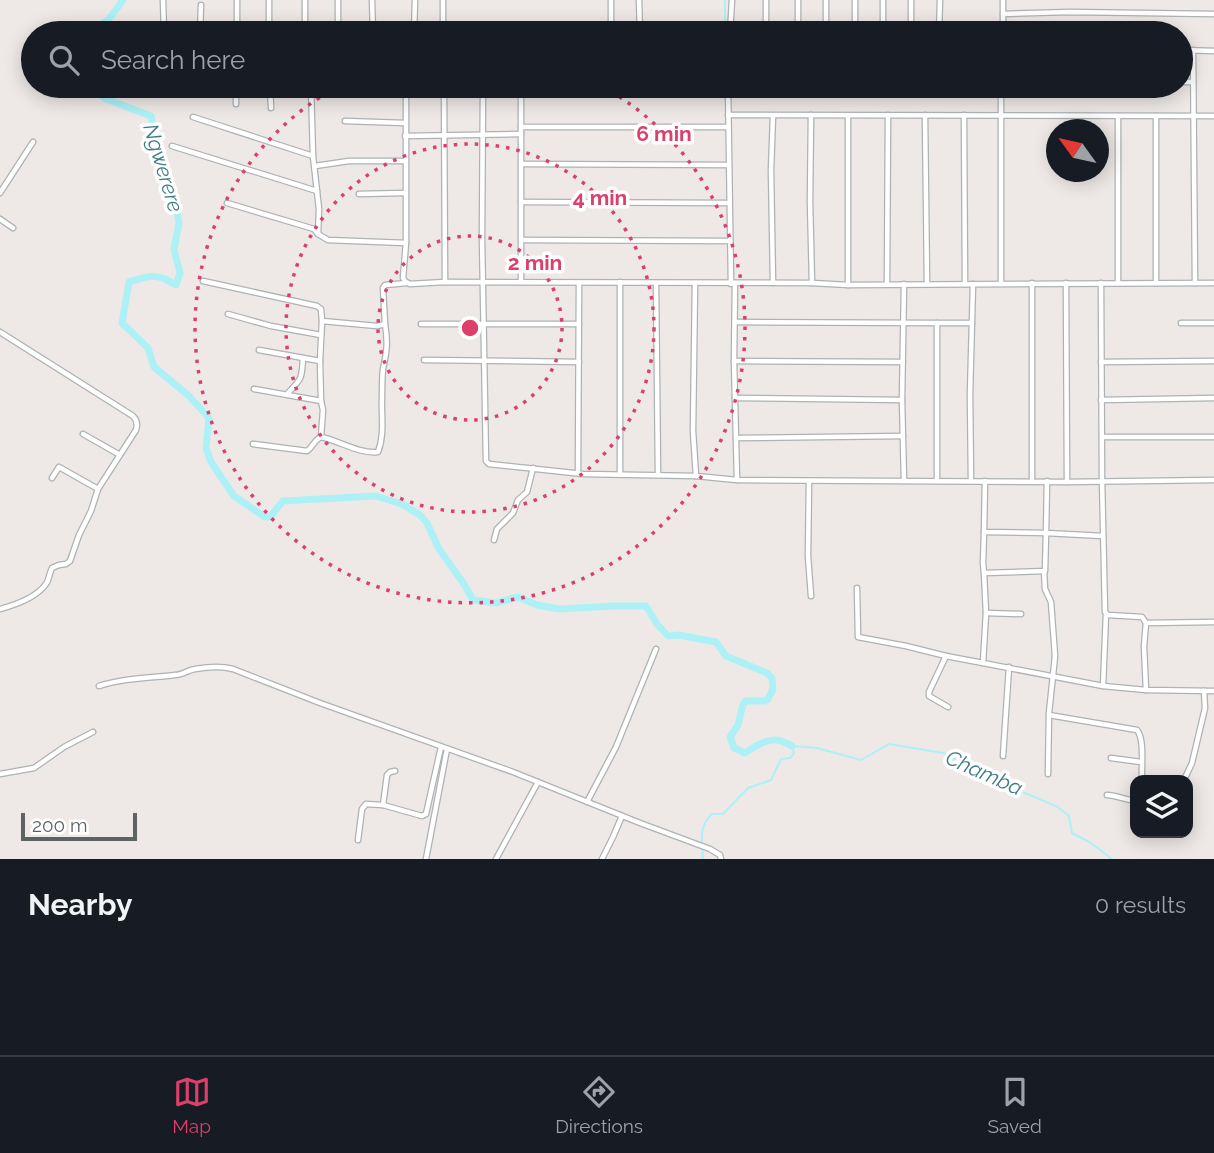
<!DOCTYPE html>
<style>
:root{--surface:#171b24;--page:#242831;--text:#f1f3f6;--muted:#9ea1a6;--line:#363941;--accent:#da406b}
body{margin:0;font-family:Raleway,sans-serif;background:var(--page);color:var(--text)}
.controls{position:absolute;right:21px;bottom:21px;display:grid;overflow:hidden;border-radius:14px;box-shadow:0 4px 18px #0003}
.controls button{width:63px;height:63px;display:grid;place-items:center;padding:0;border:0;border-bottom:2px solid var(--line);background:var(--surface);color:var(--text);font:35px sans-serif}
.compass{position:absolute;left:1046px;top:119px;width:63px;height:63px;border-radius:50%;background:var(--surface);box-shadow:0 4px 18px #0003;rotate:303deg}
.scale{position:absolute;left:21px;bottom:18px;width:116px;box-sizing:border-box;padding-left:7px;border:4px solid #5d6365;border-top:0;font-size:19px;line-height:24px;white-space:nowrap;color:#5d6365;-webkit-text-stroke:5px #fff;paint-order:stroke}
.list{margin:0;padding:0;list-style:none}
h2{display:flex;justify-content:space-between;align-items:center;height:91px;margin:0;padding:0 28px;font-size:30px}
h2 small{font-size:23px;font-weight:400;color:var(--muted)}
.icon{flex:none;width:38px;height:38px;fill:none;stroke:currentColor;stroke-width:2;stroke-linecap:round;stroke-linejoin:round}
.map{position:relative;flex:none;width:1214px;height:859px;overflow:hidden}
.search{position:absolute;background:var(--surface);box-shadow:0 4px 18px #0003;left:21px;right:21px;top:21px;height:77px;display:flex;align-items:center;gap:18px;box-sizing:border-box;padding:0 24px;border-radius:38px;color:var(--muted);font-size:26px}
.sheet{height:196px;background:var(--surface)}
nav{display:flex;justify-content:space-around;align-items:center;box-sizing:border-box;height:98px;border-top:2px solid var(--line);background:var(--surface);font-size:19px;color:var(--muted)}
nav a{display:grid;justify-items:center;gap:4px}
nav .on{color:var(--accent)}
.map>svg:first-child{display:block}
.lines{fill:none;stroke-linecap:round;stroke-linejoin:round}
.stream{stroke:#adf1f7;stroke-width:2}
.river{stroke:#adf1f7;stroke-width:7}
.street-casing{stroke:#aeb2b4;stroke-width:7}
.street{stroke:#fff;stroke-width:4.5}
.ring{fill:none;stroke:#da406b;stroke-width:3.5;stroke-dasharray:3.5 7}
.labels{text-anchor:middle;stroke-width:7;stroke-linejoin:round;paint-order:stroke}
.water-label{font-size:21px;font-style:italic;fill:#3e7b87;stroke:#fff}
.centre{fill:#da406b;stroke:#fff;stroke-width:3.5}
.ring-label{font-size:21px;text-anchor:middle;font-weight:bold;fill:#da406b;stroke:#fff;stroke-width:7;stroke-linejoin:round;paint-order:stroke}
</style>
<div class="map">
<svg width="1214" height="859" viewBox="0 0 1214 859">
<rect width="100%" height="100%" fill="#eee9e6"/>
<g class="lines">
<g class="stream">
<path d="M725,0V33"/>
<path d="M1194,48H1214"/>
<path d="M703,859C702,841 698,827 712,814H723L748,788L771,780L781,759L790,758L794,753L792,746L817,748L861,760L889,744L943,753L990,778L1058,807L1069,816L1072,833L1091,843L1112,859"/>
</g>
<g class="river">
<path d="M90,33L109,19L123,0"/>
<path d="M87,86L106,99L151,116L157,145L160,149L166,171"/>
<path d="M175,199L179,223L174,249L180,273L176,285C172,283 169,281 165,279C153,273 141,279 129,282L122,323L148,348L154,367L189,396L209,418L206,448L211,462L234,496L265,517H270L283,501L376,496L402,504L420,515L427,523L439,549L464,584L473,600L496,603L518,597L537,605L559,609L614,606H646L657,624L668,636L678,635L716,642L726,656L767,673L772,678L773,689L768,699L765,701H746L743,704L738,725L730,737L734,748L745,753C752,748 765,740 774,740C780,739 786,743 792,746"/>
</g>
<g class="street-casing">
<g id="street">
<path d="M163,0L164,33"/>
<path d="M237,0V33"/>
<path d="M305,0V33"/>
<path d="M372,0L373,33"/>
<path d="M443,0V33"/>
<path d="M639,0L640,33"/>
<path d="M766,0V33"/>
<path d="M798,0V33"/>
<path d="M855,0V33"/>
<path d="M883,0V33"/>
<path d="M1003,14L1070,12L1214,14"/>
<path d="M200,33L201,5"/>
<path d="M269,33V0"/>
<path d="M338,33V0"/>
<path d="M414,33L415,0"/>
<path d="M611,33V0"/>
<path d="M730,33L732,0"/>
<path d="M826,33V0"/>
<path d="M911,33V0"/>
<path d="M939,33L940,0"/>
<path d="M1003,33V0"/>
<path d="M1181,50L1214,51"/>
<path d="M1193,50L1195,283"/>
<path d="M1181,82H1193"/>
<path d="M270,86L271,108"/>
<path d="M311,86L313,156L319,209L318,234"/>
<path d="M347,86H406"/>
<path d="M406,86V243L403,278L406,282L410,284L445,282L812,283L848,285L1214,283"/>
<path d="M444,86L445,282"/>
<path d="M483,86L482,238L486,461L489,464L583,474L696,476L737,480L1067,482L1214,480"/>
<path d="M521,86V282"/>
<path d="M728,86L731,284"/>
<path d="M1001,86V283"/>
<path d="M521,91L592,89L728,90"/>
<path d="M236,104V86"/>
<path d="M728,115L1214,116"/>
<path d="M811,115L810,201L812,283"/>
<path d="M925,115L927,283"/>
<path d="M964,115L965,284"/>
<path d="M773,116L771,170L773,283"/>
<path d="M1156,116V283"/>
<path d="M193,117L313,156"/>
<path d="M1118,117V283"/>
<path d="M345,121L405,123"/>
<path d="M521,127H728"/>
<path d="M405,136L521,134"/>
<path d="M172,146L317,191"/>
<path d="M522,164L729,165"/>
<path d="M315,166L349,161H405"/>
<path d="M0,193L33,142"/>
<path d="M359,194L405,193"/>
<path d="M521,202L729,203"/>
<path d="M227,203L314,229L318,234L328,240L406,243"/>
<path d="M0,219L13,228"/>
<path d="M522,240L730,241"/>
<path d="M203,281L317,306L321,309L322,321"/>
<path d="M656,283L658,475"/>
<path d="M695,283L693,431L696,476"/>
<path d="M1066,283L1067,482"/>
<path d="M1101,283L1102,480L1105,612L1108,615L1142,617L1146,623L1214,622"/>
<path d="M735,284L734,361L737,480"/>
<path d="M887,284L888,115"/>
<path d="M904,284L902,400L904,481"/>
<path d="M848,285V116"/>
<path d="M228,314L271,326L321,335"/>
<path d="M735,322L937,323"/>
<path d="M1181,323H1214"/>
<path d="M421,324H579"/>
<path d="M0,332L133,416C137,420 138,424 136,430L98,489L91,511L79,535L70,561L66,564L59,565L52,568C49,574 49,580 46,584C36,598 15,605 0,609"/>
<path d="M259,350L320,361"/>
<path d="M424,360L579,362"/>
<path d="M734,361L903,362"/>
<path d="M1101,362L1214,361"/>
<path d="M254,389L321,401L320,361L322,321L377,326L385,324L383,288L385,285L407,283"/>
<path d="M287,394C302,379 302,378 303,358"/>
<path d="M735,398L902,400"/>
<path d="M1101,400L1214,398"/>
<path d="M83,434L120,455"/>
<path d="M321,437L323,410L321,401"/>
<path d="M1102,437H1214"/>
<path d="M736,438L903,436"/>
<path d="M253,444L307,451C313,447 314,440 321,437C340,441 359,454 378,452C385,434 381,415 382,397C382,388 382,377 383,369C387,351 388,342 385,324"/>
<path d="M578,472L579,283"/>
<path d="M620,474V282"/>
<path d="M52,478L59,467L98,489"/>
<path d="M809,481L808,556L811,596"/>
<path d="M937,481V323H972"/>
<path d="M971,481L970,394L973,284"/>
<path d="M985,481L984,532L1046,533L1047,481"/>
<path d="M1032,481V283"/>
<path d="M984,532L983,563L984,573"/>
<path d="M494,540L497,529L513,513L518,500L527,492L533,468"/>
<path d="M1044,571L1045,589L1051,602L1055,656L1049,713L1048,774"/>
<path d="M857,588L858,637L906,646L946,656"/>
<path d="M986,613L1021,614"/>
<path d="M983,663L1103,686L1146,690L1214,691"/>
<path d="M99,686C124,678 149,678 175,675C182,675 188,670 195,669C207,667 222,666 233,669L320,703L513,772L640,823L710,849L720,855L721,859"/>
<path d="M1103,686L1106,614"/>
<path d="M1146,690L1144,646L1146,623"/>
<path d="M948,707L929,696V692L946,656L983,663L986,613L984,573L1045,571L1046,533L1103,536"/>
<path d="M1049,715L1137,730C1145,740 1141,766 1142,780"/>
<path d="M1003,756L1009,667"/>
<path d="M1111,758L1141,762"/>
<path d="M0,774L34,768L64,747L93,732"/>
<path d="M1184,780L1192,763L1205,708L1204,691"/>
<path d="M1107,795C1117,795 1126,801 1135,800"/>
<path d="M587,802L616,747L656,649"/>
<path d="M383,805L387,775L390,772L395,771"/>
<path d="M358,840L362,809L366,804L383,805L422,816L426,814L441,747"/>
<path d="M426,859L447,749"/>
<path d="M496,859L538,782"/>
<path d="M602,859L613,837L622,816"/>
</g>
</g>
<use href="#street" class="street"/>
</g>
<g class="ring">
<circle cx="470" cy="328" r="92"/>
<circle cx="470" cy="328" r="184"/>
<path d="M601 86A275 275 0 1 1 339 86"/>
</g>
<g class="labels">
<g class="water-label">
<text transform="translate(163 168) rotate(73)" y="7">Ngwerere</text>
<text transform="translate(984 773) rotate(24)" y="7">Chamba</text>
</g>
</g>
<circle cx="470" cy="328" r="10" class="centre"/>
<g class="ring-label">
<text x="664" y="141">6 min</text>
<text x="600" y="205">4 min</text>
<text x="535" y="270">2 min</text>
</g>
</svg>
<div class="controls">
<button><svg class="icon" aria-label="layers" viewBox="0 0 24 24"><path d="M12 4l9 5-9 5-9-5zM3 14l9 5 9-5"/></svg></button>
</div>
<svg class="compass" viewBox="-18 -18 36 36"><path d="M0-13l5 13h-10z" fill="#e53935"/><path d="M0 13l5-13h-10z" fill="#9ea1a6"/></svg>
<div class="scale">200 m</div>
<div class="search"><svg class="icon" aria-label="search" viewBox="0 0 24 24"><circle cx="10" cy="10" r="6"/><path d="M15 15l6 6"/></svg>Search here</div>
</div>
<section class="sheet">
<h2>Nearby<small>0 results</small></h2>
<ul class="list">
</ul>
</section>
<nav>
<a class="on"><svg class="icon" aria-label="map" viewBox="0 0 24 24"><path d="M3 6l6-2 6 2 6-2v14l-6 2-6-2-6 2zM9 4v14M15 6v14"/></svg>Map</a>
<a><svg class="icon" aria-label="directions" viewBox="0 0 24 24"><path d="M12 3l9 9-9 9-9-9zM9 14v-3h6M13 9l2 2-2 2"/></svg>Directions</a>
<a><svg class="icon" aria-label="saved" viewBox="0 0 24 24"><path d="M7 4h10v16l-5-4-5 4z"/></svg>Saved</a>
</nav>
